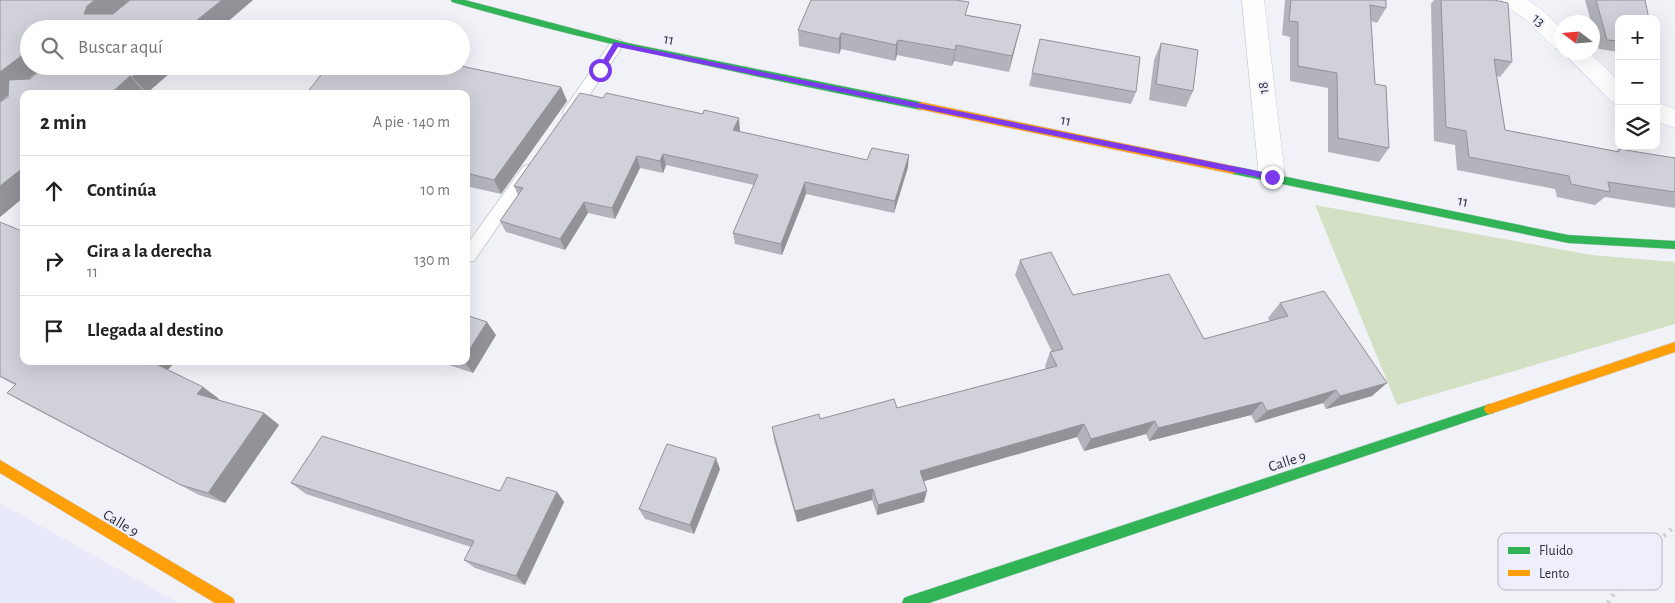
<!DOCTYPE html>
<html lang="es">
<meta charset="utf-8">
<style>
:root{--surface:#fff;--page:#f6f6f6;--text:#222;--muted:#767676;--line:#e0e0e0}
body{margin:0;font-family:"Alegreya Sans",sans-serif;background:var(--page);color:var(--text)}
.controls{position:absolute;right:15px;top:15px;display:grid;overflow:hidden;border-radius:10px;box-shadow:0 5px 20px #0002}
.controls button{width:45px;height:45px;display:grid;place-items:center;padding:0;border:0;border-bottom:1px solid var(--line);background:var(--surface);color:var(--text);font:25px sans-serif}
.compass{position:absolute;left:1555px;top:15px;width:45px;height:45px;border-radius:50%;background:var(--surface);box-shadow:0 5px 20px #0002;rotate:286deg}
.stop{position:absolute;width:15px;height:15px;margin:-11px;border:4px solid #7c3aed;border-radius:50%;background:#fff}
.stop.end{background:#7c3aed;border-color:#fff;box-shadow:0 1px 5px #0008}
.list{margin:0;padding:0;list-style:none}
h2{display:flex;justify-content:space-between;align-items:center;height:65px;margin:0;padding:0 20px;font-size:21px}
h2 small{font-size:16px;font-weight:400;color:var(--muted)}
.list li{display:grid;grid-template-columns:32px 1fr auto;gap:15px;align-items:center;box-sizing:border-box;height:70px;padding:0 20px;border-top:1px solid var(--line)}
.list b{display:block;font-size:19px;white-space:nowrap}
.list p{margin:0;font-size:16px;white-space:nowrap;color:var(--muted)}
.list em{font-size:16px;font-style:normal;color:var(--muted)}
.icon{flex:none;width:28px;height:28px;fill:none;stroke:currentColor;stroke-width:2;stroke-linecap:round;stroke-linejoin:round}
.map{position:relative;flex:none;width:1675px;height:603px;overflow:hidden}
.search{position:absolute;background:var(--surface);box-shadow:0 5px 20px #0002;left:20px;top:20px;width:450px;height:55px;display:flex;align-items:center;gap:12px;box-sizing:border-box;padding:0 18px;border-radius:28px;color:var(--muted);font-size:19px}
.panel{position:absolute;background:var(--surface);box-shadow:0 5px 20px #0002;left:20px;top:90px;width:450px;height:275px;border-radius:10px}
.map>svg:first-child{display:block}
.built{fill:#e9eaf9}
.green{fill:#d3e0c3}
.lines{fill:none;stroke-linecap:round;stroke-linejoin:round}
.lane-casing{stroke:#cdced6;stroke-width:2}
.street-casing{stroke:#cdced6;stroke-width:1}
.fast-casing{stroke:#cdced6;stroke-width:1}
.slow-casing{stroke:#cdced6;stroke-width:1}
.lane{fill:#fdfdfe;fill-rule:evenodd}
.street{fill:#fdfdfe;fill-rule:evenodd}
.fast{fill:#30b455;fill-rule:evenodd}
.slow{fill:#ff9f0a;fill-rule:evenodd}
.rail{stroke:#ceced0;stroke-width:4.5;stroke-dasharray:2.5 5.5;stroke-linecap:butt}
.wall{fill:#b3b4bb}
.shaded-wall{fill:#929298}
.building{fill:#d0d1d9;stroke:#929298}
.route{fill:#7c3aed}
.labels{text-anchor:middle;stroke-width:4;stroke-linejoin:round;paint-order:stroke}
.street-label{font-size:15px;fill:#2e2f3a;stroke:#eeeffb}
.key{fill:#eeeffb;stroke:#b4b5c1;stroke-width:1}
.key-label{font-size:14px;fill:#2e2f3a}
</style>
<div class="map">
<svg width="1675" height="603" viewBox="0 0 1675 603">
<rect width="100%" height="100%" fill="#f1f2f8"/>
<path class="built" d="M0,503L179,603H0Z"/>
<path class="green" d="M1315,205L1592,255L1675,262V324L1397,405Z"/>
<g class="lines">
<g class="lane-casing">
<g id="lane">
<path d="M617,39L622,41L624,44L622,47L575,116L570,117L565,116L563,112L565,108L612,41Z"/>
<path d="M528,165L533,167L535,171L533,175L474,261L466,262V246L523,167Z"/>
</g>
</g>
<g class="street-casing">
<g id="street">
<path d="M1242,0H1264L1285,177L1281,184L1272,187L1263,184L1259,177Z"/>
<path d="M1502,0H1528L1542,10L1562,29V50L1554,48L1526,20L1505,5Z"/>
<path d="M1563,52H1589L1619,81V104L1611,101Z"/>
<path d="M1656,102L1675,109V128L1656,121Z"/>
</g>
</g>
<g class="fast-casing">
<g id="fast">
<path d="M451,0H465L628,43L921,102L926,106L921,110C763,78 606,47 452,2Z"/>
<path d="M1233,166L1568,235L1675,241V249L1568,243L1233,174L1228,170Z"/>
<path d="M1490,404L1494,405L1496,409L1494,413L1490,414L929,603H902L904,598L909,596Z"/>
</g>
</g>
<g class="slow-casing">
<g id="slow">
<path d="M921,102L1233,166L1238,170L1233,174L918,109L916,106L918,103Z"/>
<path d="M1675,342V352L1490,414L1486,413L1484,409L1486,405L1490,404Z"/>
<path d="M0,460L233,598L235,603H215L0,473Z"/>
</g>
</g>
<use href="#lane" class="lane"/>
<use href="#street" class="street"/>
<use href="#fast" class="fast"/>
<use href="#slow" class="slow"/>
<path class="rail" d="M1608,603L1632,565L1675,526"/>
</g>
<g class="wall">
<path d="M0,0H130L113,14L130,0H253L219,29H29V66H45L28,79L178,66L147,93L144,92L142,94H24V197L0,217V102L8,97Z"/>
<path d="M1285,0H1386V8L1377,23L1371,21L1375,84L1389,148L1379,162L1328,152V88L1290,81V37L1282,35Z"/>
<path d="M1434,0H1494L1512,62L1500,77L1497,76L1505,130L1616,151L1619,149L1675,158V208L1605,197L1595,205L1557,197L1555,189L1457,170L1455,145L1434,141L1431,4Z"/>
<path d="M1585,0H1645L1619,19V52L1599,49L1592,26V22H1591Z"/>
<path d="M967,15L1021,25L1009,72L954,61L952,66L897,55L895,61L841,49L839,54L799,46L798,30Z"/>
<path d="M1040,39L1136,92L1131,104L1029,86Z"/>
<path d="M1161,43L1193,91L1186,107L1149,100L1154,60Z"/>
<path d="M561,87L567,101L501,194L466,186V94H311L309,90Z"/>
<path d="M603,98L740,130V132L867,160L908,167L894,213L806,194L782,255L735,244L733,233L754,185L666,165L663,173L640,168L615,219L588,213L565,250L506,232L500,221L518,195L514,186Z"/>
<path d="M0,222L24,361L168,370L203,387L219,399L218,400L264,413L279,425L225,503L199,495L28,405L7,393L15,385L0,377Z"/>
<path d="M1020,260L1073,295L1204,339L1270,321L1268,318L1280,303L1372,396L1326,409L1323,403L1255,423L1251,415L1149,441L1146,434L1084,451L1077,437L923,481L924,502L877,515L872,500L797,522L774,440L772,427L820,419L897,408L1046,369L1045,366L1050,352H1052L1015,275Z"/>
<path d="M496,335L473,373L437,361H466Z"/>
<path d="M720,469L694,534L645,519L639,509Z"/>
<path d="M291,483L500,491L557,492L564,502L525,585L475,568L464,560L471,547L306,494Z"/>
</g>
<g class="shaded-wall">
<path d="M95,0H130L102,23L84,14L87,6Z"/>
<path d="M222,0H253L219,29H186Z"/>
<path d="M1021,25L1017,40L1009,72L1012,56Z"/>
<path d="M841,33V49L839,54V39Z"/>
<path d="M898,40L897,55L895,61L896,45Z"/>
<path d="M956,45L954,61L952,66L955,50Z"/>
<path d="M29,50V66H45L0,102V72Z"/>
<path d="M145,66H178L147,93L132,77Z"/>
<path d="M130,76L144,92L142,94H110Z"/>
<path d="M561,87L567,101L501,194L494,180Z"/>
<path d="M739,118L740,130L735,142L733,130Z"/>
<path d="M663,154L666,165L663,173L660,161Z"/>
<path d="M909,155L908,167L894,213L895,201Z"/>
<path d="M637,156L640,168L615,219L612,208Z"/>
<path d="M24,167V197L0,217V186Z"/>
<path d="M805,182L806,194L782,255L781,244Z"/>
<path d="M584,202L588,213L565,250L560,239Z"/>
<path d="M487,322L496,335L473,373L464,361H466V355Z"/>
<path d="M149,361H176L165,373Z"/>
<path d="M1387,383L1372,396L1326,409L1340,396Z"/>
<path d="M203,387L219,399L213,406L197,394Z"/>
<path d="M1336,390L1323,403L1255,423L1267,411Z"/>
<path d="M1262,402L1251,415L1149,441L1158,428Z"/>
<path d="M264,413L279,425L225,503L208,493Z"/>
<path d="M1155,421L1146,434L1084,451L1091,439Z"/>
<path d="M1084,424L1077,437L918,483L920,471Z"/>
<path d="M716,458L720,469L694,534L690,525Z"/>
<path d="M873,489L872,500L797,522L795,511Z"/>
<path d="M927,491L924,502L877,515L878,505Z"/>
<path d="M557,492L564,502L525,585L516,576Z"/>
</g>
<g class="building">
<path d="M0,0H95L87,6L84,14H113L130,0H222L186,29H29V50L0,72Z"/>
<path d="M811,0H956L969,2L965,15L1021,25L1012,56L956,45L955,50L898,40L896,45L841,33L839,39L798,30Z"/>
<path d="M1291,0H1386V8L1370,5L1375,84L1386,86L1389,148L1338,138L1337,73L1298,66V22L1289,21Z"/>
<path d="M1441,0H1494L1508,3L1512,62L1494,59L1505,130L1619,152V149L1675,158V192L1608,182L1610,192L1571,184L1569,176L1469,157L1466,131L1446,127Z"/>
<path d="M1596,0H1645L1649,19H1619V41L1607,40Z"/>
<path d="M1040,39L1140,57L1136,92L1032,73Z"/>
<path d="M1161,43L1198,50L1193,91L1156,84Z"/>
<path d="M46,66H145L132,77L130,76L110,94H24V167L0,186V102L8,97L9,80L30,79Z"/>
<path d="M328,66H461L561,87L494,180L466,173V94H324L309,90Z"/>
<path d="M580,93L603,98L606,93L703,114L704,110L739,118L733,130L867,160L872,148L909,155L895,201L805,182L781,244L733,233L758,175L663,154L660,161L637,156L612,208L584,202L560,239L500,221L523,188L514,186Z"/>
<path d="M0,222L24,232V361H150L203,387L197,394L264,413L208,493L181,485L7,393L16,384L0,376Z"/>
<path d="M1051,252L1073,295L1169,274L1204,339L1288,316L1280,303L1324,291L1387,383L1340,396L1336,390L1267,411L1262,402L1158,428L1155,421L1091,439L1084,424L920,471L927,491L878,505L873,489L795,511L772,427L819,414L820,419L894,399L897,408L1057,366L1050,352L1063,349L1020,260Z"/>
<path d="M466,315L487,322L466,355Z"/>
<path d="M322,436L500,491L507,477L557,492L516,576L464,560L474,541L291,483Z"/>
<path d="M667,444L716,458L690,525L639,509Z"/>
</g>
<path class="route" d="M614,42L1272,174L1276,177L1272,180L618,47L603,71H598L597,70Z"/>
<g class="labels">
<g class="street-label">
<text transform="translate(1539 20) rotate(41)" y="5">13</text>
<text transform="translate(669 39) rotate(11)" y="5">11</text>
<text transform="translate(1263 88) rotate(-96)" y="5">18</text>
<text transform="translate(1066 120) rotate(11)" y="5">11</text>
<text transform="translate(1463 201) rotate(12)" y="5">11</text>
<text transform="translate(1287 461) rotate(-18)" y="5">Calle 9</text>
<text transform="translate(121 523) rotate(31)" y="5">Calle 9</text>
</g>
</g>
<rect x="1498" y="533" width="164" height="57" rx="8" class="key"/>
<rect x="1508" y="547" width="22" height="7" fill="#30b455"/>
<rect x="1508" y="570" width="22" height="6" fill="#ff9f0a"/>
<g class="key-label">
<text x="1539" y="555">Fluido</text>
<text x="1539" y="578">Lento</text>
</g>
</svg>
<div class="controls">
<button>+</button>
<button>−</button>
<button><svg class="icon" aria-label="layers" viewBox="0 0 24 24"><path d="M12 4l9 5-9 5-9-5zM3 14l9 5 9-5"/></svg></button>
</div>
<svg class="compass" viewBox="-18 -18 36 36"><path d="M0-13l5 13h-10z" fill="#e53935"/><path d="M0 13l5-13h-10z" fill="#767676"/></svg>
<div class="stop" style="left:600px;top:70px"></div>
<div class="stop end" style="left:1272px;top:177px"></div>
<div class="search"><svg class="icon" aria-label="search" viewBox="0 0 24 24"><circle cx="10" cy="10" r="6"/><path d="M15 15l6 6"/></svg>Buscar aquí</div>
<section class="panel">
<h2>2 min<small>A pie · 140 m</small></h2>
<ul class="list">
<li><svg class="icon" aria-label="ahead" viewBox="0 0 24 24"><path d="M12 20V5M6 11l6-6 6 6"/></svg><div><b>Continúa</b></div><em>10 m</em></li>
<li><svg class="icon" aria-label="right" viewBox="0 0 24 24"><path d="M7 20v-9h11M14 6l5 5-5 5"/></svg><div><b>Gira a la derecha</b><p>11</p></div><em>130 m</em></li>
<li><svg class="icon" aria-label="arrive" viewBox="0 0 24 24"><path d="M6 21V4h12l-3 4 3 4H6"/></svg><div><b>Llegada al destino</b></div></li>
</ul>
</section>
</div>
